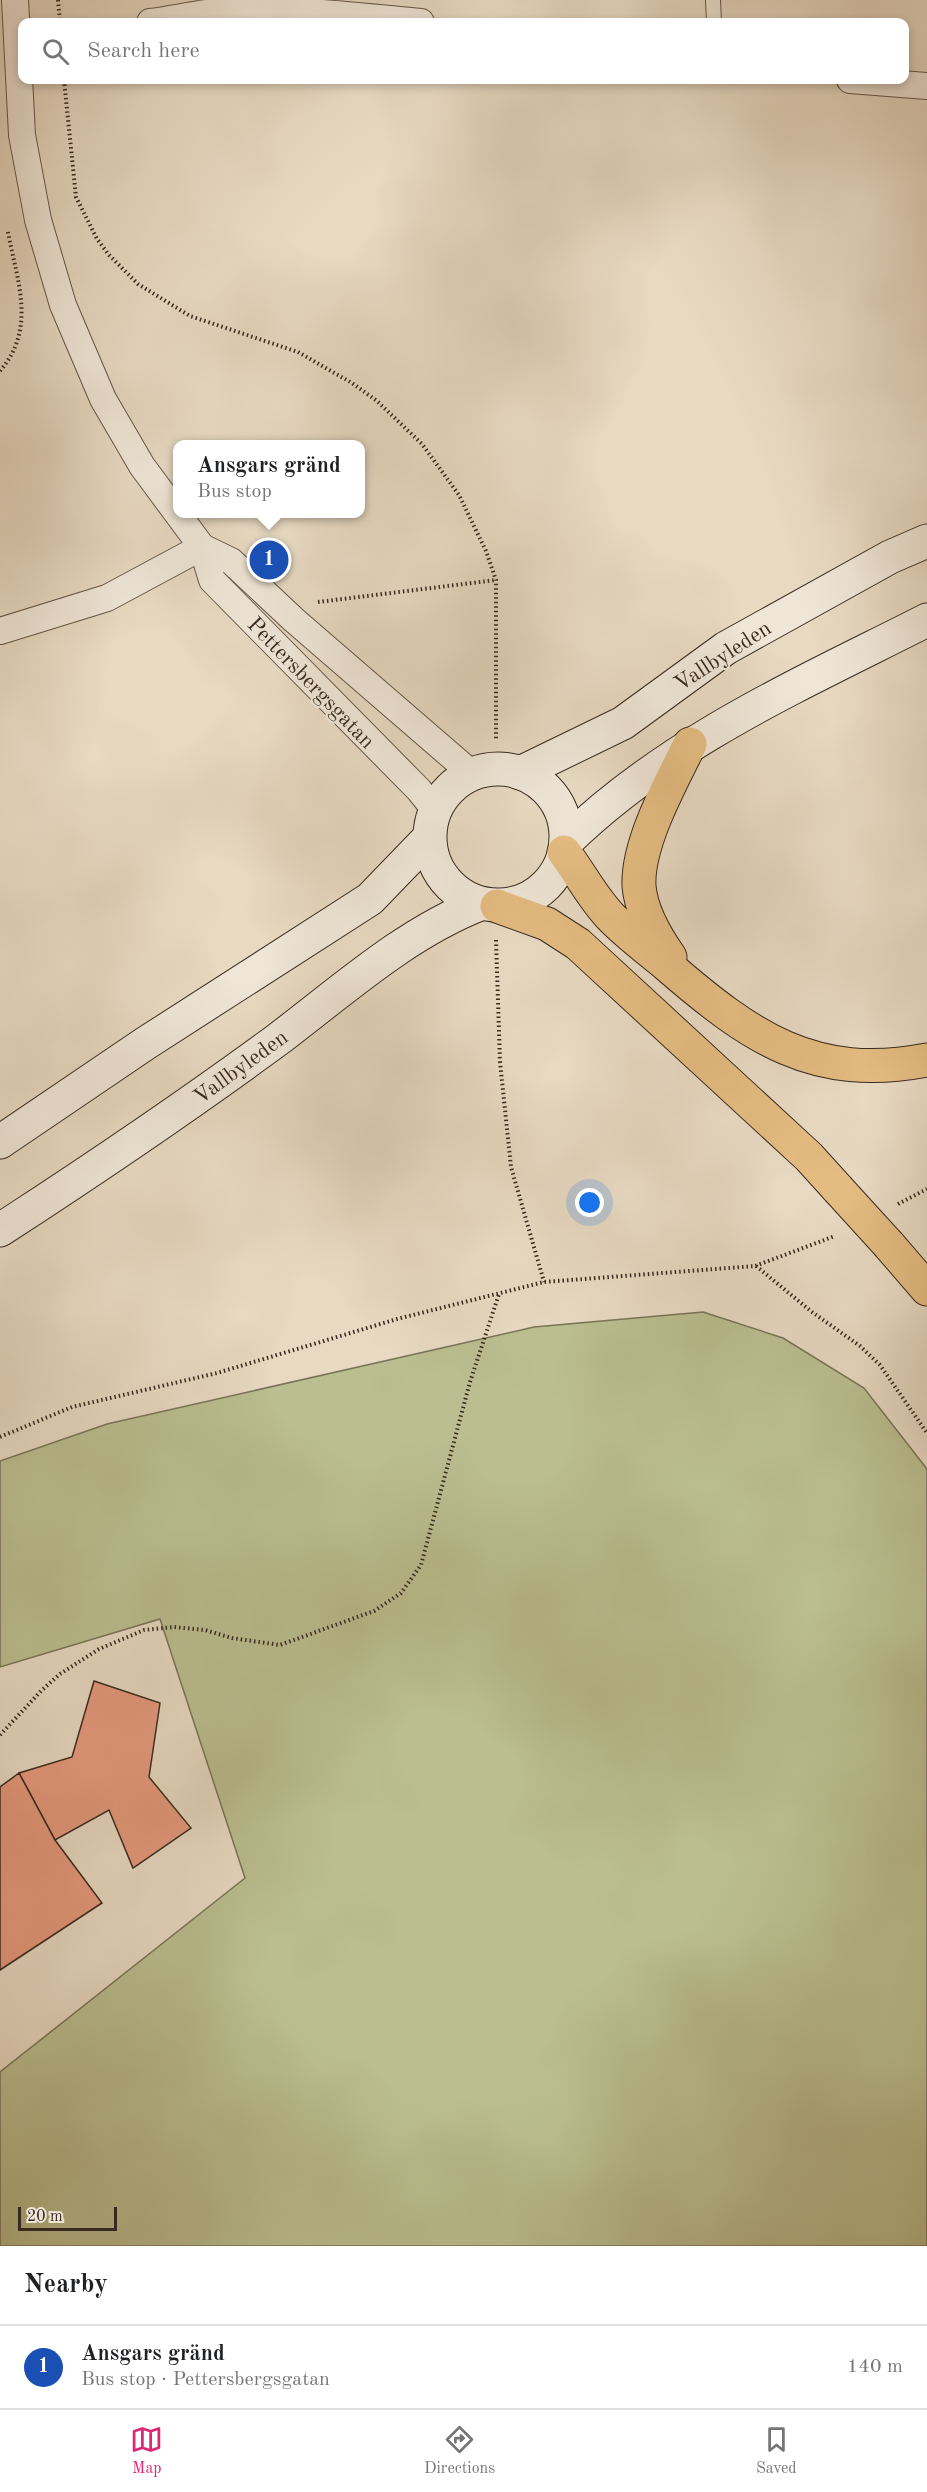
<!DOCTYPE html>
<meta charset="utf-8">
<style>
:root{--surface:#fff;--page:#f6f6f6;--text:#202124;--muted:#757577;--line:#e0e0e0;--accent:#db2777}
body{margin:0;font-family:"Old Standard TT",serif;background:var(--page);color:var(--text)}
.scale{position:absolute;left:18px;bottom:15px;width:99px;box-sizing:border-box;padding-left:6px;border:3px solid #382a20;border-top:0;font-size:16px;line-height:21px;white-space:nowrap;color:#382a20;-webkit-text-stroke:4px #efe6d7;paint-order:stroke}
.you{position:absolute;left:590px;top:1203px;width:21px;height:21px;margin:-15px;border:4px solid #fff;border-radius:50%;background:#1a73e8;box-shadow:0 0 0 9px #1a73e833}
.badge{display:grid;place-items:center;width:39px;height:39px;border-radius:50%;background:var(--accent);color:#fff;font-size:20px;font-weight:700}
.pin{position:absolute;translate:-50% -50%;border:3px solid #fff;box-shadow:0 2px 6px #0006}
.popup{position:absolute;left:173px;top:440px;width:192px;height:78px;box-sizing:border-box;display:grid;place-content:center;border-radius:12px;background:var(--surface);filter:drop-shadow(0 2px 4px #0005);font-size:20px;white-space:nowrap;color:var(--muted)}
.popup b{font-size:22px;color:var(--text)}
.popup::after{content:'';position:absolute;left:50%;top:100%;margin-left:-12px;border:12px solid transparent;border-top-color:var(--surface)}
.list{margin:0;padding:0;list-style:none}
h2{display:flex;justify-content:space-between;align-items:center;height:78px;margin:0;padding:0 24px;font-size:26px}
h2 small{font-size:20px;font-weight:400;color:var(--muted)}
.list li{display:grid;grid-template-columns:39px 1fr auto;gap:18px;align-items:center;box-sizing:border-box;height:84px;padding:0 24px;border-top:2px solid var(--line)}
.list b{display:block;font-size:22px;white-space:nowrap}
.list p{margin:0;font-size:20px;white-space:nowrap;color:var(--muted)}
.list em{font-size:20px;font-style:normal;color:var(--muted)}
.icon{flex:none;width:33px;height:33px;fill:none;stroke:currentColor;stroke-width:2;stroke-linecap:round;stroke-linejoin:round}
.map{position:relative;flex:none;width:927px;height:2246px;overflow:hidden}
.search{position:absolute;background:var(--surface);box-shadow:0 3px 9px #0003;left:18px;right:18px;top:18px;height:66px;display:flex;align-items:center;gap:15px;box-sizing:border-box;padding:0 21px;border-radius:12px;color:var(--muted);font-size:22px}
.sheet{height:162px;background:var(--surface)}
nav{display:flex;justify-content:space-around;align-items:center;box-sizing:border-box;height:84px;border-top:2px solid var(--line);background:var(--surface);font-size:16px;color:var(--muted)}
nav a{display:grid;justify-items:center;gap:3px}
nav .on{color:var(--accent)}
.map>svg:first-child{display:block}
.green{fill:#babe90;stroke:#797458;stroke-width:1.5}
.building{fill:#e4997d;stroke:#382a20;stroke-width:1.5}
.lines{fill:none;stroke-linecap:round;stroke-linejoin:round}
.service-casing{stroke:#645648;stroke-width:16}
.minor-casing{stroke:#645648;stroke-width:28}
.secondary-casing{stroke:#382a20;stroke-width:35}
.motorway-casing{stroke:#382a20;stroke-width:35}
.path{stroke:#382a20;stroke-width:4;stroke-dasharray:1.5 3;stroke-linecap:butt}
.service{stroke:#efe6d7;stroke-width:14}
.minor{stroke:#efe6d7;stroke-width:26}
.secondary{stroke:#efe6d7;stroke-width:33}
.motorway{stroke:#e4bc81;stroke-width:33}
.motorway-bridge-casing{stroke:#382a20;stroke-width:35;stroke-linecap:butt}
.motorway-bridge{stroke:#e4bc81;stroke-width:33}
.labels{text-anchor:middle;stroke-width:4.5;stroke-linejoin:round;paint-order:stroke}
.street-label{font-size:22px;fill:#382a20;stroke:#efe6d7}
</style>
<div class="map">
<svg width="927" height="2246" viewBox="0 0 927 2246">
<rect width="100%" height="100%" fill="#e7d9c2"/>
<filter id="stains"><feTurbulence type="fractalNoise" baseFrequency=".00333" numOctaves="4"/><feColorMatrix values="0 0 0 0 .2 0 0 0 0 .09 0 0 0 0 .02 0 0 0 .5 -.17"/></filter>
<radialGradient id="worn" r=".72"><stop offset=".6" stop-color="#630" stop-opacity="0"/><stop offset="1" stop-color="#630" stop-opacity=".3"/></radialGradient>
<path class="green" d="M703,1312L783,1338L864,1388L927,1469V2246H0V2072L245,1878L160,1619L0,1667V1461L107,1424L534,1327Z"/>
<g class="building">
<path d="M94,1681L160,1703L149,1777L191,1828L133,1868L109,1810L55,1840L19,1773L72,1757Z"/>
<path d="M19,1773L55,1840L102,1903L0,1970V1787Z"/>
</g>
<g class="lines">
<g class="service-casing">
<path id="service" d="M713,0L714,22"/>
</g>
<g class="minor-casing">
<g id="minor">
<path d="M15,0L22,135L38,220L63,305L103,399L142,466L202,547L212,580L419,790L434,809"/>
<path d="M150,22C175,19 202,12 227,11C292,8 356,16 421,22"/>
<path d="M850,80L927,86"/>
<path d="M202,547L231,561L294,620L471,773"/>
<path d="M0,631L107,598L202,547"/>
</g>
</g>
<g class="secondary-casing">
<g id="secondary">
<circle cx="498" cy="837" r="68"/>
<path d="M520,773L623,723L726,648L890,557L927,541"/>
<path d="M566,842C668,742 801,684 927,620"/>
<path d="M0,1142L146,1043L370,899L428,839"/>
<path d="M0,1230C94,1169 187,1106 277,1040C342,991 404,934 480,904"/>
</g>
</g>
<g class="motorway-casing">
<g id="motorway">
<path d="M564,852C580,873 592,897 610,916C627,934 649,950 668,966C750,1037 814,1082 927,1060"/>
<path d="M497,906L547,924L578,944L809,1157L838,1189"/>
<path d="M670,957C656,937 641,911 639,886C637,843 671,783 690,744"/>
<path d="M889,1245L927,1289"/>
</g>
</g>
<g class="path">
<path d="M58,0L60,22"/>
<path d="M64,80L76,197L97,239L109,255L138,284L190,316L298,352L352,383L377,401L422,444L459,495L486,551L496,580V739"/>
<path d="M0,371C37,328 17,281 8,232"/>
<path d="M318,602L496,580"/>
<path d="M496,940L500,1062L511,1167L544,1282"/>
<path d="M898,1204L927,1189"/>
<path d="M756,1266L812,1312L860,1346L880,1365L927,1433"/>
<path d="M0,1437L72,1407L217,1373L397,1319L544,1282L755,1266L835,1236"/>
<path d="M0,1735L41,1691L60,1674L99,1649L144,1630L174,1627L205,1630L232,1638L280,1645L374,1611L401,1593L421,1565L470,1382L499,1294"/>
</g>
<use href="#service" class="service"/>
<use href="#minor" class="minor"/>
<use href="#secondary" class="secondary"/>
<use href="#motorway" class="motorway"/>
<g class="motorway-bridge-casing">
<path id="motorway-bridge" d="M838,1189L889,1245"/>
</g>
<use href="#motorway-bridge" class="motorway-bridge"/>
</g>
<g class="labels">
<g class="street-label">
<text transform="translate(722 655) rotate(-33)" y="8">Vallbyleden</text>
<text transform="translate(312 682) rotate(46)" y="8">Pettersbergsgatan</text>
<text transform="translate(240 1066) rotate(-36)" y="8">Vallbyleden</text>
</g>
</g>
<rect width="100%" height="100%" filter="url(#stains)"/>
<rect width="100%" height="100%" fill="url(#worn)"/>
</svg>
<div class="scale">20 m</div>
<div class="you"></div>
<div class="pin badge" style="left:269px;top:560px;background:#1a4fb4">1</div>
<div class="popup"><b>Ansgars gränd</b>Bus stop</div>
<div class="search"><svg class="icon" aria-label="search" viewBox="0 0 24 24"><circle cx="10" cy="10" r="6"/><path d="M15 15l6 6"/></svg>Search here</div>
</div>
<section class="sheet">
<h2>Nearby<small></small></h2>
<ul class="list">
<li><span class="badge" style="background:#1a4fb4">1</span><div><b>Ansgars gränd</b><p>Bus stop · Pettersbergsgatan</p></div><em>140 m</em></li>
</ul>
</section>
<nav>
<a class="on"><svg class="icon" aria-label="map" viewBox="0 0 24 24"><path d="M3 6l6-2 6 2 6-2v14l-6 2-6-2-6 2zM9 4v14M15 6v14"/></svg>Map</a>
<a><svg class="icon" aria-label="directions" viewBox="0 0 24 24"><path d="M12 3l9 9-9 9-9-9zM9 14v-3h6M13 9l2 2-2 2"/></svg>Directions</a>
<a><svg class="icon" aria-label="saved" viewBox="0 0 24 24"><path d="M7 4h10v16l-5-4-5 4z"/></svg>Saved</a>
</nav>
